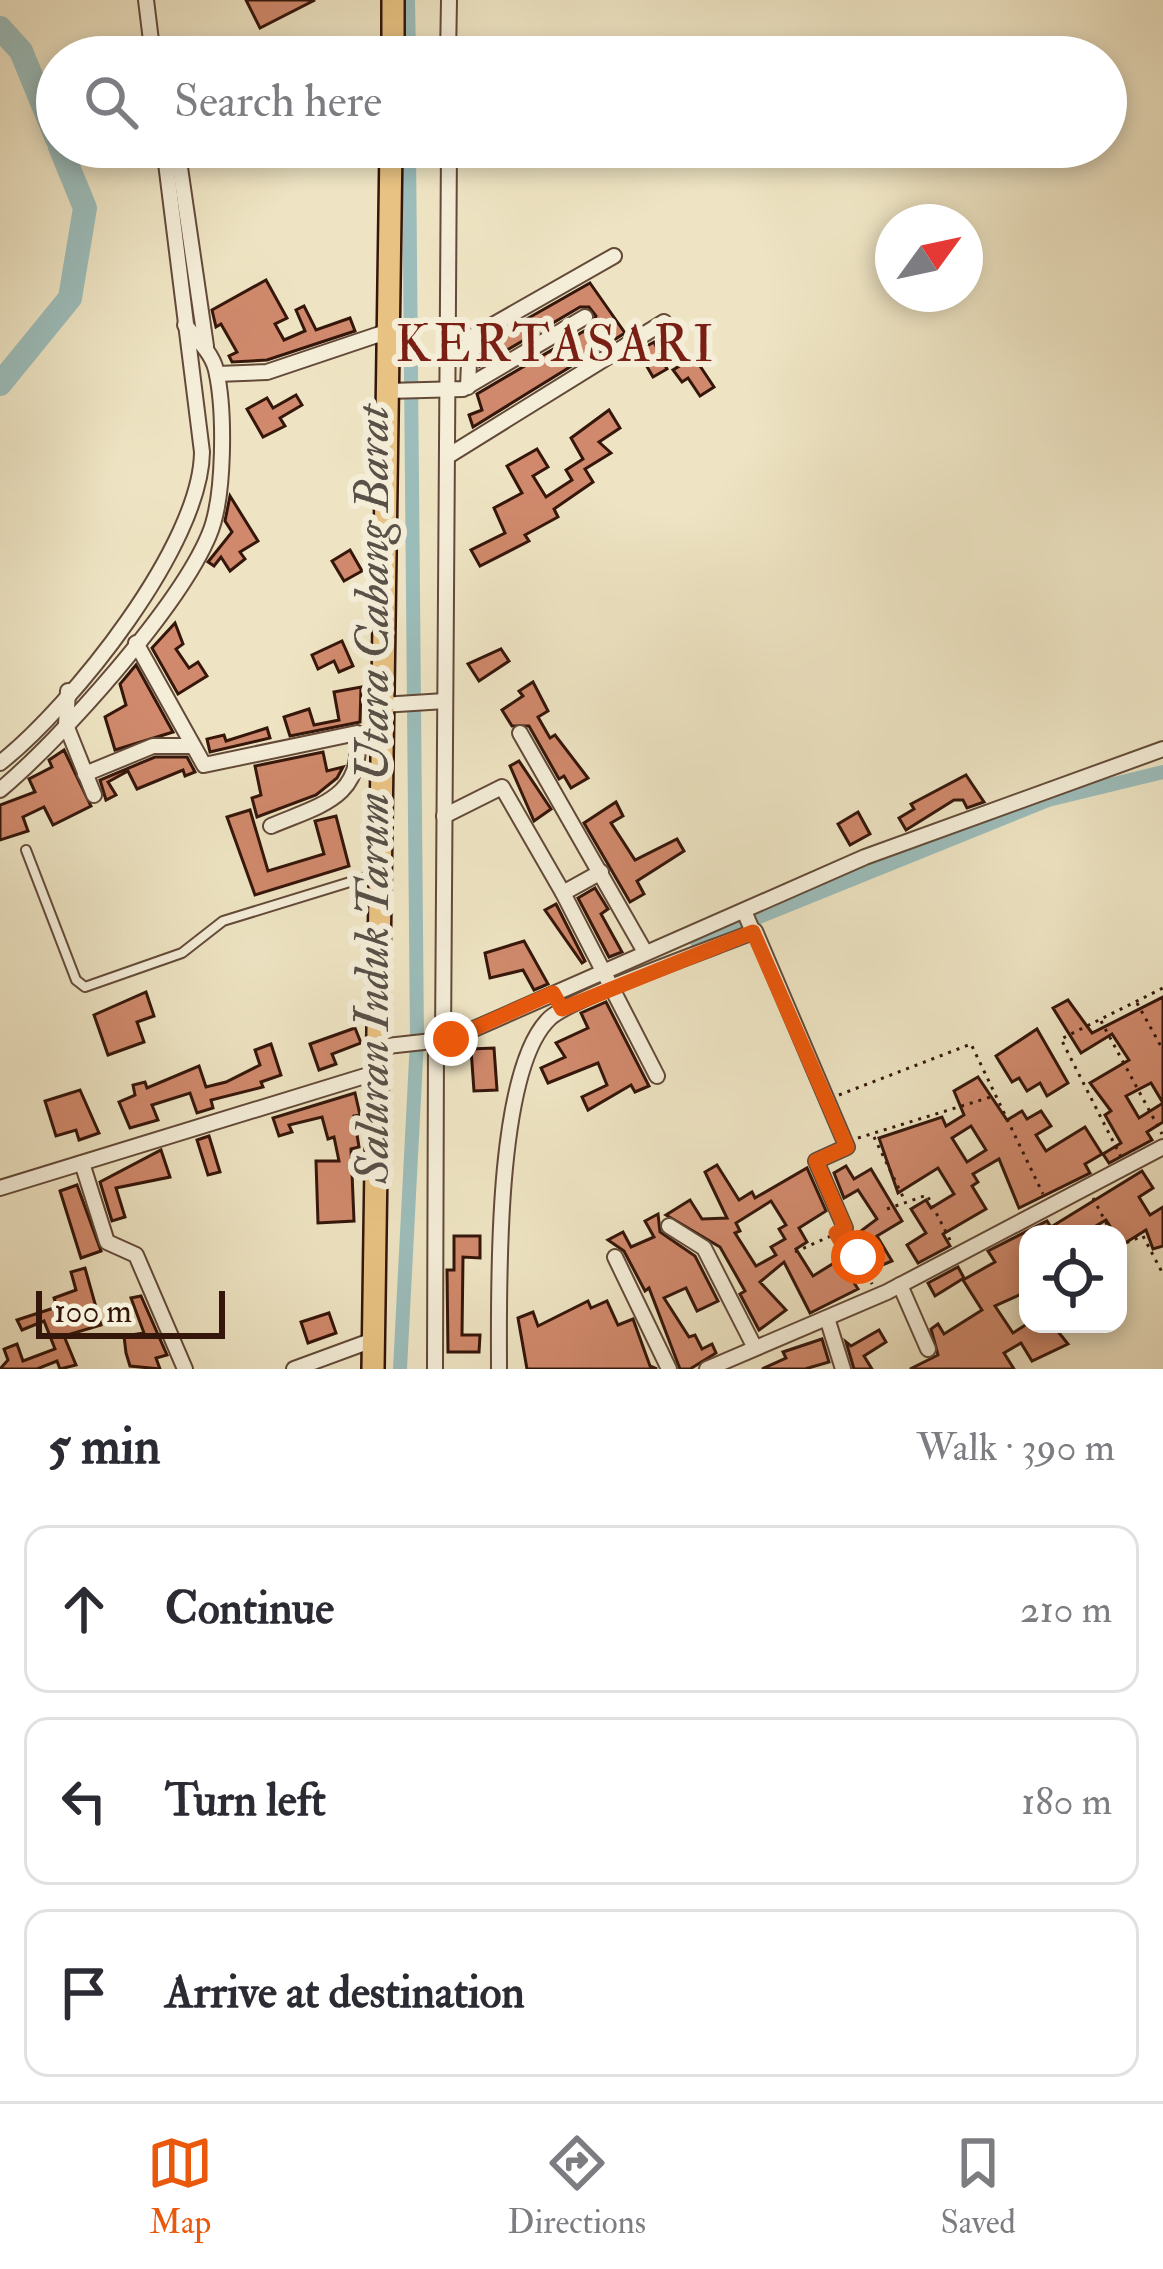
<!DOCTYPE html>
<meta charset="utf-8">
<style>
:root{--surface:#fff;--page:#f2f2f3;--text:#2b2b33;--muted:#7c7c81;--line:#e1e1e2;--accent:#ea580c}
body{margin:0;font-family:"IM FELL Double Pica",serif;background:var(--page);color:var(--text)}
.controls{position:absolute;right:36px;bottom:36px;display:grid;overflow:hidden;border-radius:24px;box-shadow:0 6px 18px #0003}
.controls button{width:108px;height:108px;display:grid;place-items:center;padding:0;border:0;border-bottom:3px solid var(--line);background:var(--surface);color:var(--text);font:60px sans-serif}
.compass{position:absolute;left:875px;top:204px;width:108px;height:108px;border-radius:50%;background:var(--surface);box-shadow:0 6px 18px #0003;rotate:57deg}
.scale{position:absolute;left:36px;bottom:30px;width:189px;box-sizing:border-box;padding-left:12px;border:6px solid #35160a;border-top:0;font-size:33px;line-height:42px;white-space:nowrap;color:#35160a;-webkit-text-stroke:9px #f4edd8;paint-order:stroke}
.stop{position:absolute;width:36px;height:36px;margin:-27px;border:9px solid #ea580c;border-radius:50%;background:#fff}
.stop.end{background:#ea580c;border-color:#fff;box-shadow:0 3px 12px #0008}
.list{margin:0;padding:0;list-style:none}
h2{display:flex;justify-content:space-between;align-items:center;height:156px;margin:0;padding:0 48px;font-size:51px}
h2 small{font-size:39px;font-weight:400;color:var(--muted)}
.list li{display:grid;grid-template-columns:78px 1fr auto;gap:36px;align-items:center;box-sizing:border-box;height:168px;margin:0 24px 24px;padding:0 24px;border:3px solid var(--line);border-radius:24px}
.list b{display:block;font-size:45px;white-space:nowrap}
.list em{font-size:39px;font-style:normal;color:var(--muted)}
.icon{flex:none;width:66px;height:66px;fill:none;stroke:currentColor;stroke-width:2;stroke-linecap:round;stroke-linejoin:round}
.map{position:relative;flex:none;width:1163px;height:1369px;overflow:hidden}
.search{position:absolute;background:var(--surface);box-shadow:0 6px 18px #0003;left:36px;right:36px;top:36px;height:132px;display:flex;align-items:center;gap:30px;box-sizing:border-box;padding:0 42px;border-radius:66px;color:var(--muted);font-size:45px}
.sheet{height:732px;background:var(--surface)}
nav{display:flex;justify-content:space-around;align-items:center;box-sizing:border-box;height:168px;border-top:3px solid var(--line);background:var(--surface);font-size:33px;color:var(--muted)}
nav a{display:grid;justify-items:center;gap:6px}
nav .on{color:var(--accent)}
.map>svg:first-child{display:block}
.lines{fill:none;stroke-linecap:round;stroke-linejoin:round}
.canal{stroke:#9cbdbb;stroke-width:14}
.river{stroke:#9cbdbb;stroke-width:24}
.building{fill:#d0896c;stroke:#35160a;stroke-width:3;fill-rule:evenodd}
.service-casing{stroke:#634a38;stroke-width:12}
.minor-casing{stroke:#634a38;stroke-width:18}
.primary-casing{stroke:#35160a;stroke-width:26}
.path{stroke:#35160a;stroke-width:3;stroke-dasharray:3 6;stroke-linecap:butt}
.service{stroke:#f4edd8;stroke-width:8}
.minor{stroke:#f4edd8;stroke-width:14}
.primary{stroke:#e7c282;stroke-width:21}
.route{stroke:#ea580c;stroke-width:15}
.labels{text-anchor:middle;stroke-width:12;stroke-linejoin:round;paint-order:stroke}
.water-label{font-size:48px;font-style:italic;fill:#595048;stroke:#f4edd8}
.quarter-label{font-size:51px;letter-spacing:3px;fill:#7a1f14;stroke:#f4edd8}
</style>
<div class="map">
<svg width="1163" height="1369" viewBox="0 0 1163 1369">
<rect width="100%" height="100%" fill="#eee4c3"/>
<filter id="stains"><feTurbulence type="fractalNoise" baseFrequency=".00167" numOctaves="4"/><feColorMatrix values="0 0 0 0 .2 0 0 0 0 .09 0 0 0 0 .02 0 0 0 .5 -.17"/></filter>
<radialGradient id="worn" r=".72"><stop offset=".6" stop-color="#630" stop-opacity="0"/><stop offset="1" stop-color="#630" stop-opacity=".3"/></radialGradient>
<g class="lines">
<g class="canal">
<path d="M408,0L409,57"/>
<path d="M697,942L1048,800L1163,772"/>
<path d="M400,1369L417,1040L409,147"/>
</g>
<g class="river">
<path d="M0,28L21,51L57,139"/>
<path d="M0,384L70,298L85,208L60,147"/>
</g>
</g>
<g class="building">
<path d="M246,0H315L260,28Z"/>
<path d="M266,280L287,318L275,324L284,340L305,331L296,310L304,306L316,330L350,318L355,331L267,360L232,362L229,356L237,352L221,324L216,327L212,310Z"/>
<path d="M590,283L625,333L473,427L469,415L482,410L477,394L591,327L596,316L589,307H580L480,366L481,345Z"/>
<path d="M654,342L667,369L653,377L638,351Z"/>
<path d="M694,357L714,387L700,396L688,378L682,382L673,370Z"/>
<path d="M296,395L302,405L280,418L285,426L263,437L247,409L267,398L273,408Z"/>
<path d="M609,410L620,428L599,442L611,453L585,469L593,482L554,509L558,517L525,535L529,541L480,566L471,550L505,533L494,508L522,493L507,466L537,449L548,467L533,476L546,497L572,480L566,470L583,459L571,438Z"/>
<path d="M230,496L258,541L240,552L245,559L230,571L221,557L214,566L208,562L232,532L225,521Z"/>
<path d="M350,550L362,571L344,581L332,561Z"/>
<path d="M175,623L183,644L176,649L189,668L198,662L207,676L178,694L152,648Z"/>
<path d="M342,641L353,666L339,672L334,661L318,669L312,655Z"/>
<path d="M501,649L509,661L479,681L468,664Z"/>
<path d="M136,665L173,732L115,750L105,717L126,705L120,684Z"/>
<path d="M533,682L548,711L538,717L550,738L555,735L588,778L571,788L564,776L559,779L529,726H512L502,710L523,696L519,691Z"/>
<path d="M361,687L360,722L290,736L284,717L309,709L314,725L339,720L334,692Z"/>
<path d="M267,728L270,738L210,752L207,739L224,735L226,741Z"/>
<path d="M64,750L91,806L53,825L44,807L23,817L28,831L0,840V805L35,792L29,779L52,767L49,760Z"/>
<path d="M323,752L327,771L343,767L337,778L316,795L257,817L252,798L261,795L255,766Z"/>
<path d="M155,757H187L195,772L185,776L183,770L137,789L128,771L108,782L116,795L106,800L100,780Z"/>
<path d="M519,761L551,809L534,821L510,766Z"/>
<path d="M966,775L984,802L967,808L963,800H954L906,830L899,818L914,809L911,804Z"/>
<path d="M616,802L623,816L611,823L635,860L677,839L684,851L637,881L644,894L630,902L584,823Z"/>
<path d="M250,810L268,871L324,854L315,821L336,816L349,866L255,895L227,817Z"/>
<path d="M858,812L870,834L850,845L838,824Z"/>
<path d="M595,888L608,909L601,914L622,952L609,957L578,898Z"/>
<path d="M556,904L585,961L582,963L545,910Z"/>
<path d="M524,941L548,984L534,990L523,970L490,978L485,953Z"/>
<path d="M146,992L154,1016L137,1022L144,1042L108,1055L94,1015Z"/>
<path d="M1163,997V1103L1151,1083L1126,1096L1139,1118L1163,1103V1122L1147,1132L1152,1140L1109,1163L1103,1154L1121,1143L1105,1115L1111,1111L1090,1083L1129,1060L1112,1034L1081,1053L1053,1008L1068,1000L1092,1033Z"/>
<path d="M606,1002L649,1086L635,1092L631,1085L588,1110L582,1097L607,1085L598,1063L548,1083L541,1068L565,1057L556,1043L588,1028L581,1013Z"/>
<path d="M355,1028L361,1043L332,1054L336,1064L319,1070L310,1044Z"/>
<path d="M1037,1029L1068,1083L1047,1096L1040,1083L1027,1091L1019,1078L1012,1082L996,1056Z"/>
<path d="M271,1044L281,1075L261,1082L263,1087L211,1100L213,1108L197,1113L190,1093L152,1105L158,1120L130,1128L119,1102L135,1095L133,1085L145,1082L147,1088L199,1066L206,1087L226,1082L260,1065L255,1050Z"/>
<path d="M494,1048L497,1090L474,1091L471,1049Z"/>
<path d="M978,1077L1007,1120L1022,1111L1027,1119L1041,1111L1051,1126L1036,1135L1046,1151L1085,1127L1102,1154L1085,1164L1090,1173L1019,1208L999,1159L973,1174L978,1182L972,1186L986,1209L943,1234L950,1246L918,1263L907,1245L926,1233L911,1209L926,1200L931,1208L954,1194L938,1168L898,1193L879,1138L942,1117L946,1126L964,1115L954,1091ZM971,1126L986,1150L967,1162L952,1138Z"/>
<path d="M80,1090L99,1133L79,1140L76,1130L56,1136L45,1101Z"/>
<path d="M355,1093L360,1115L354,1116L359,1147L351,1149L354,1221L318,1223L316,1161H339L334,1137L328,1139L322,1117L289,1125L292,1132L279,1136L273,1118Z"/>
<path d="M209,1136L220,1172L208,1175L197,1140Z"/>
<path d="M161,1150L170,1177L116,1188L125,1217L112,1221L100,1182Z"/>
<path d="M717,1165L739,1200L752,1192L755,1198L807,1168L826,1211L799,1228L807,1242L796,1249L813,1276L850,1253L841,1238L853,1237L877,1219L858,1190L844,1198L834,1173L846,1166L854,1179L871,1169L902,1221L877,1236L892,1261L851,1278L858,1289L810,1313L784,1262L760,1282L786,1310L759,1330L740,1294L745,1291L720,1247L666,1215L690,1200L702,1219L727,1218L705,1172ZM771,1201L786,1225L779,1229L785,1239L771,1247L776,1255L756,1266L735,1233L740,1231L736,1223Z"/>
<path d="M1142,1171L1153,1188L1139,1197L1150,1215L1163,1207V1246L1153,1249L1146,1230L1122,1245L1106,1220L1082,1234H1028V1291L995,1306L1013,1333L1027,1324H1052L1068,1344L1032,1361L1021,1343L1004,1353L1014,1369H910L938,1355L931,1329L938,1324L944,1334L982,1310L963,1280L995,1262L988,1251L1047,1221L1051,1227Z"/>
<path d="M77,1185L101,1251L81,1258L60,1191Z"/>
<path d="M658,1214L660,1232L695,1256L718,1301L697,1311L686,1288L664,1298L689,1337L695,1335L702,1349L712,1344L716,1353L690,1369H680L649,1288L645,1291L624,1251L608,1240L623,1232L631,1247L654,1237L645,1221Z"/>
<path d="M454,1236H480V1258L463,1257L462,1335H480L479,1352H448L447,1270H454Z"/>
<path d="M958,1267L964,1278L935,1296L928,1283Z"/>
<path d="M85,1268L101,1325L64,1336L76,1365L60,1369L57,1361L37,1369H0L8,1360L4,1349L17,1344L23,1361L55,1349L44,1321L22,1330L17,1320L57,1307L54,1298L76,1290L71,1272Z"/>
<path d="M141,1296L167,1355L156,1358L160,1369L130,1366L126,1353L124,1336L144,1333L131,1298Z"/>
<path d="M588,1301L591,1308L607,1301L618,1325L633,1319L650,1366L657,1369H527L518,1318L533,1312L538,1326Z"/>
<path d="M329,1313L336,1333L308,1343L301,1322Z"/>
<path d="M879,1330L886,1342L864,1356L872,1369H854L846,1342L851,1346Z"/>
<path d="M822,1339L829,1362L805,1369H762L786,1358L783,1352Z"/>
</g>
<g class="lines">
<g class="service-casing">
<path id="service" d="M26,850L76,980L85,987L182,953L223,921L376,874"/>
</g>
<g class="minor-casing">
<g id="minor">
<path d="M146,0L153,57"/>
<path d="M448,57L449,0"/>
<path d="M177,147L206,346"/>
<path d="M217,374L267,372L386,332"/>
<path d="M468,387L470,338L614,256"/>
<path d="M387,391L463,389L585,317"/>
<path d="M448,456L664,322"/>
<path d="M136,643L204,765L357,733C365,798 320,805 271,826"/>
<path d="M68,691L66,725L94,795"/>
<path d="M382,705L445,701"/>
<path d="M520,733L645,952"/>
<path d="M0,763C72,706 201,545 202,452L164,147"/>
<path d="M85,774L153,746H191"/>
<path d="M0,790C61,739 179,607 209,535C225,498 225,410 216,370C212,353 196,338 185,325"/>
<path d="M444,816L502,787L563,893"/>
<path d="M601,872L563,893L657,1076"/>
<path d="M755,931L847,1147L816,1161L845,1228"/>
<path d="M443,1041L449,147"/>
<path d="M378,1047L451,1039L865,857L1163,749"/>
<path d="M82,1163L107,1242L136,1255L185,1369"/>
<path d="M0,1188L378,1072"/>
<path d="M669,1226L704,1248L755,1348"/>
<path d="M615,1257L669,1369"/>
<path d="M900,1285L928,1349"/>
<path d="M827,1318L843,1369"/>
<path d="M294,1369L373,1340"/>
<path d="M435,1369L436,1042"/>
<path d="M499,1369C499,1293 494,1070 550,1018C572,998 716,947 753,932L744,911"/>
<path d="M707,1369L887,1292L1163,1147"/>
</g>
</g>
<g class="primary-casing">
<g id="primary">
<path d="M393,57V0"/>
<path d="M373,1369L391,147"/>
</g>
</g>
<g class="path">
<path d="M1137,1003L1163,1050"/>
<path d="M1101,1021L1162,1134"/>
<path d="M839,1095L971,1044L1043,1194"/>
<path d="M874,1137L904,1199"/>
<path d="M858,1138L994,1096"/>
<path d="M1121,1157L1061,1039L1163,988"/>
<path d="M1093,1198L1112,1234"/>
<path d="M887,1209L927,1195L951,1242"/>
<path d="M840,1240L861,1260L872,1284"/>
<path d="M1118,1246L1143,1236L1163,1274"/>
<path d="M795,1252L833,1235"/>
</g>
<use href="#service" class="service"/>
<use href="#minor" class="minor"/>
<use href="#primary" class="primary"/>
</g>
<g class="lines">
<path class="route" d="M451,1039L553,993L562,1009L753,932L847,1147L816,1161L845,1228L836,1233L846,1251L858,1257"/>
</g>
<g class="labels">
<g class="water-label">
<text transform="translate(371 794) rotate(-90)" y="17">Saluran Induk Tarum Utara Cabang Barat</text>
</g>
<g class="quarter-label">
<text x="556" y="361">KERTASARI</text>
</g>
</g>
<rect width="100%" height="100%" filter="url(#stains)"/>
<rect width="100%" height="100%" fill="url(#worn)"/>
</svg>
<div class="controls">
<button><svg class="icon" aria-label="locate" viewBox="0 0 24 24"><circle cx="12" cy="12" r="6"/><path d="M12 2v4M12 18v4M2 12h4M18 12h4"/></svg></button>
</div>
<svg class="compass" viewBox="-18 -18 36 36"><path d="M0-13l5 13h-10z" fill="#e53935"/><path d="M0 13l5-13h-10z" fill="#7c7c81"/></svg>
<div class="scale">100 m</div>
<div class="stop" style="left:858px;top:1257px"></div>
<div class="stop end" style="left:451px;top:1039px"></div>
<div class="search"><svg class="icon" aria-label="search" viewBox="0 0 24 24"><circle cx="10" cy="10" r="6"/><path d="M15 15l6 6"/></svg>Search here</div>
</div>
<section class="sheet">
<h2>5 min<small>Walk · 390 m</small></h2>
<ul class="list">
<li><svg class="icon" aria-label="ahead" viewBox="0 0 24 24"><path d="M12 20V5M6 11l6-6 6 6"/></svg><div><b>Continue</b></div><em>210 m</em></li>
<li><svg class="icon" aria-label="left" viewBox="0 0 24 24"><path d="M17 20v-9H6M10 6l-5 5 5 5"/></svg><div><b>Turn left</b></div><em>180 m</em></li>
<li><svg class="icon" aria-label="arrive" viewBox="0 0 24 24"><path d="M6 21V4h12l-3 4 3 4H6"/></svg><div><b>Arrive at destination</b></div></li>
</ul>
</section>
<nav>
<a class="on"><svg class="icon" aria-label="map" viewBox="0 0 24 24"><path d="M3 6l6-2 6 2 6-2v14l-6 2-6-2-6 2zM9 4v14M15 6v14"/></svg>Map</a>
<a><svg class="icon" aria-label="directions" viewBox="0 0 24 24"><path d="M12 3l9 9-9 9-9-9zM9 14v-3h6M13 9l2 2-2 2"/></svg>Directions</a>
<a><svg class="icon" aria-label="saved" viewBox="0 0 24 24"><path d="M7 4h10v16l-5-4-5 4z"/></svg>Saved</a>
</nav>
